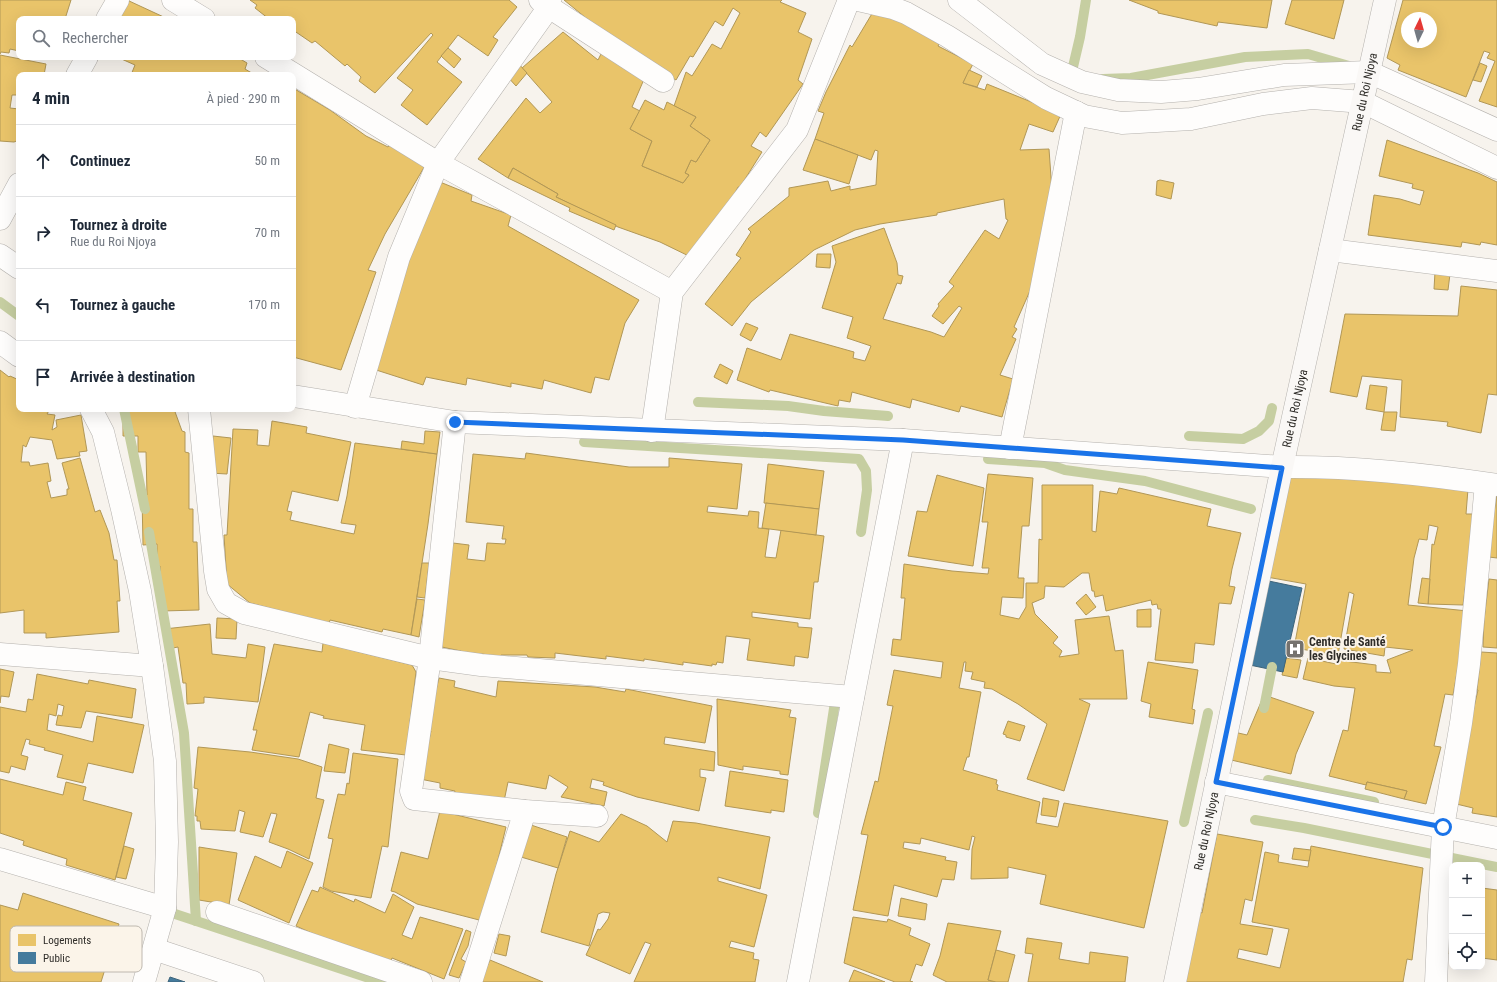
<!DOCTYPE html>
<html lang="fr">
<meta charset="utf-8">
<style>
:root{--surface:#fff;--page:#f2f2f3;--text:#1f2937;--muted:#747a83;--line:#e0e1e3}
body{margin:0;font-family:"Roboto Condensed",sans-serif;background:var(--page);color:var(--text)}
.controls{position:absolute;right:12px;bottom:12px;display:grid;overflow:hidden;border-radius:8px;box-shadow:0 4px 16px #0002}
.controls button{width:36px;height:36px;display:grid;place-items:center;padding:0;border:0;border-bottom:1px solid var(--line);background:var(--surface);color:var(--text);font:20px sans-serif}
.compass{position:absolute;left:1401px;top:12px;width:36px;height:36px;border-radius:50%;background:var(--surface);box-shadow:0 4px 16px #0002;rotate:5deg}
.stop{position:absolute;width:12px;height:12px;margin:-9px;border:3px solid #1a73e8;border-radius:50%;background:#fff}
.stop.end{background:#1a73e8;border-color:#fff;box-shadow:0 1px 4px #0008}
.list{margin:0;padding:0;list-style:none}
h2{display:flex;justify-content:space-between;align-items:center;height:52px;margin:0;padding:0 16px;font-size:17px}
h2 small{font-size:13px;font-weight:400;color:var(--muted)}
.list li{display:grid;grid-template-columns:26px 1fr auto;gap:12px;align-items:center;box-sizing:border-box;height:72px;padding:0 16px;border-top:1px solid var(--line)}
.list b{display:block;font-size:15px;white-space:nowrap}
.list p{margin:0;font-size:13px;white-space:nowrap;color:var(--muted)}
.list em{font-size:13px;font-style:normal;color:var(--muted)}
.icon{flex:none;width:22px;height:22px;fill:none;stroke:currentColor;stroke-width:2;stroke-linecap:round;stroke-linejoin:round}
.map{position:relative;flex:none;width:1497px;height:982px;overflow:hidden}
.search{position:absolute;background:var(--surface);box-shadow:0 4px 16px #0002;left:16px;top:16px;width:280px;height:44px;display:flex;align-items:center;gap:10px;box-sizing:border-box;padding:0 14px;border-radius:8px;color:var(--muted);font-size:15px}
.panel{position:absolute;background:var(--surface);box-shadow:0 4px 16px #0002;left:16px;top:72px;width:280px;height:340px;border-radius:8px}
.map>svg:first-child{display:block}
.homes{fill:#e9c46a;stroke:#b19756;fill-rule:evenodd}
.public{fill:#457b9d;stroke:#3e647a}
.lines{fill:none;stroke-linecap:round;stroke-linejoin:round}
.stream{stroke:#c6cea1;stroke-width:10}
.street-casing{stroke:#b4b1ad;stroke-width:23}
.secondary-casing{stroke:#b4b1ad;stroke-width:23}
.street{stroke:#fefdfc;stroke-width:22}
.secondary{stroke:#faf8f6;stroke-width:22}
.route{stroke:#1a73e8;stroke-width:5}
.labels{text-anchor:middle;stroke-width:4;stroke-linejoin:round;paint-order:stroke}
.street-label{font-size:12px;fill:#2f2d29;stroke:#fbf4e9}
.poi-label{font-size:12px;font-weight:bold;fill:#2f2d29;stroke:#fbf4e9;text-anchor:start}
.key{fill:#fbf4e9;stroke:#beb8af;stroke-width:1}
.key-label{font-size:11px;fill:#2f2d29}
</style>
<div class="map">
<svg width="1497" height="982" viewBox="0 0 1497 982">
<rect width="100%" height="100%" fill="#f7f3ed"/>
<g class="homes">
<path d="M0,0H71L65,19H19V51L10,49L9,53L1,52L0,54Z"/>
<path d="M127,0L168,19H112Z"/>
<path d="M250,0H509L517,7L493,37L498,40L488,56L458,35L437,62L462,82L427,125L401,105L413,90L397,78L433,35L431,33L375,93L359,81L361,77L347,64L345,66L315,41L312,43L293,30V19H277L274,17L273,19H269L255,8L257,5Z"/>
<path d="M564,0H782L780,2L806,13L798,32L812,39L798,80L803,84L766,137L760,132L751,146L762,152L740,187H738L720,223L695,259L660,242L618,227L556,197L558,194L513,168L508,178L478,159L526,98L540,113L552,102L522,68L563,32L598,60L601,54L645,77L632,107L640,111L630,129L652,141L642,166L683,183L689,175L685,173L691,160L696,162L710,140L690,126L696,117L674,106L686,72L692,76L712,44L721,49L740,13L733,8L723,26L715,21L693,57L690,56L676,80L629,53Z"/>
<path d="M1129,0H1272L1267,28L1218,22L1217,26L1158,13V11Z"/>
<path d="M1292,0H1344L1334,39L1285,24Z"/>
<path d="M1403,0H1497V107L1479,101L1495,61L1487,58L1490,53L1484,51L1466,97L1398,70L1400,65L1387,58ZM1407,18H1431V42H1407Z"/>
<path d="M876,7L941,40L938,46L973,64L963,83L985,90L987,84L1061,114L1053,132L1029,124L1020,150L1049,149L1052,191L1040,268L1014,327L1017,329L1012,337L1016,339L1000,375L1013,379L1002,417L961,406L959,412L912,399L910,408L852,392L850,402L839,400L838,406L770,390L769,392L737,380L747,348L781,360L790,334L854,352L853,358L865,361L871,346L847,338L853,317L822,308L836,262L832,246L884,228L897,263L898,275L903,276L901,284L897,283L883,319L931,332L944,337L962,308L959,306L943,324L932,316L939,306L938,304L954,286L949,282L985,230L999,239L1008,220L1006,219L1004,199L937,213V215L880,224L855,230L814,250L751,302L732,326L705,304L741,258L736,255L751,232L748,229L789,196V188L828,181L831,191L850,186V190L876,185L878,151L875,150L871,160L815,139L824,113L818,111L826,92L850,45L852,47Z"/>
<path d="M448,48L461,59L454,68L441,56Z"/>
<path d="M0,55L46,64L44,75H19V95H12L10,108L19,109V140L14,142L0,141Z"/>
<path d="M117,57H237L247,63L245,69L255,75H131L135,65Z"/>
<path d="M517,62L527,73L516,86L506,75Z"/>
<path d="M1480,63L1487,66L1481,82L1473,80Z"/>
<path d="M969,70L982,76L977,87L963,83Z"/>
<path d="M293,88L330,110L366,136L388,147L391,143L426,164L385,234L368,270L376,272L341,370L293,357Z"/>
<path d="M645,100L664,110L667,102L696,117L690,126L710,140L696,162L691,160L685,173L689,175L683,183L642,166L652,141L630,129Z"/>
<path d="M815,139L858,155L849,184L803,170Z"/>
<path d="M1387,140L1478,173L1497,182V245L1481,242L1480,245L1462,242L1461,247L1368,235L1374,195L1400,199L1420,205L1424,191L1412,188L1413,184L1379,176Z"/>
<path d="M513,168L558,194L556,197L616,225L614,230L569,211L570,208L508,178Z"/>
<path d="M435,180L472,195L471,201L511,215L508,226L639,300L625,323L609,380L595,377L591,393L544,380L542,389L511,383V387L467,378L466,385L426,377L423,385L370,368Z"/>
<path d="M1160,180L1174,183L1171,199L1156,195L1157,181Z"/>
<path d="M817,254H831L830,268L816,267Z"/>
<path d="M1435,272L1450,274L1448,290L1434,289Z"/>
<path d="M1461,286L1497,290V395L1488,394L1481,433L1447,426L1448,422L1400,417L1402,380L1362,376L1357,397L1330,392L1345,314L1458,316Z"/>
<path d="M746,323L758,328L751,341L740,335Z"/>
<path d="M720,364L733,371L727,384L714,377Z"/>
<path d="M0,370L9,377L10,376L19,380V409H50L47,414L55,415L52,430L57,427L56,420L81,415L87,451L79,452L80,456L57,459L52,440L30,437L26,447L23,445L21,462H29L30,466L48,463L51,481L47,482L51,498L67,495V489H69L62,463L80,458L95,512L100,510L109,533L114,560H117L120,601H117L119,632L46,638V633H24V610L0,613Z"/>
<path d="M1370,385L1387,387L1384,412L1366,409Z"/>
<path d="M123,409H174L182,431L185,432V452L189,453V509H193V542H197L199,610L162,611L160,566H157V544L143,545L142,496L147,495L146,452H138V436H123Z"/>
<path d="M1384,412H1397L1395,431L1381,430Z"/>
<path d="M272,421L307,427L306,433L351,442L338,501L292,491L287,511L292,512L290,520L354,534L356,525L341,523L347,496L355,443L437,454L428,524L411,635L383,629L382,632L330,620L329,624L250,603L227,584L224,535H227L233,429L258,430L257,445L269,446Z"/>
<path d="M425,431L440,432L437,454L401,449L402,441L424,444Z"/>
<path d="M213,436L231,438L227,474L210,473Z"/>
<path d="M526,453L629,467H669V458L742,464L737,509L708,506L707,512L748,516L749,511L759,512L758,528L769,529L765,557L776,558L781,530L824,536L818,582H814L810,619L752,612V617L798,623V627L812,628L808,658L795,656L794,666L747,660L750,639L726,636L723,663L717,662L716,665L712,664V666L683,662V665L644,659V661L606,656V659L555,653V658L528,657L527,655H501L500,662L490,655L471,653L459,656L461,651L437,646L453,543L469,545L467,559L485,561L487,543L505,544L506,539H502L504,526L466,522L473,454L525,459Z"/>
<path d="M768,464L824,471L819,509L764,503Z"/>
<path d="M988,474L1033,478L1029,526H1022L1018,578H1024L1023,598L1002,597L1000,615L1019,619L1026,607V583H1038L1039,539L1042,540V485H1093L1092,531L1096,532L1100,491L1117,494L1119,488L1211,509L1207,526L1241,533L1232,569L1229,586L1235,587L1231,604L1219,603L1214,645L1195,643L1193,663L1155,660L1161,609H1158L1157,604L1152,605L1151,600L1106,611L1103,595L1095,597L1094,591H1092L1089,573H1082L1064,587L1045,586L1044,598L1032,603L1035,614L1058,637L1053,643L1062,651L1059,657L1079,654L1075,620L1109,616L1115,651L1123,650L1127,699H1079L1090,704L1064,791L1027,779L1047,724L1018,704L992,689L984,688L985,682L971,679L973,672L965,671L966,662H964L959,688L981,692L969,757H967L963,770L997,780L996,784L998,785L997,790L1040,802L1036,823L1058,827L1064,803L1168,821L1144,928L1040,904L1046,875L1008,867V878L971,879L972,849L975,837L972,836L969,850L921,838L920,844L904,842L903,848L946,857L945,860L957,862L954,880L942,879L937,897L894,885L888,916L853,910L868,835L861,834L875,781L878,782L885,746L893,706L887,705L894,670L941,678L943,662L891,655L893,639L901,640L905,598H901L904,564L952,571L988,574L989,568H982L988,522H982Z"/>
<path d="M937,475L984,488L973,566L908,556L917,511L927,512Z"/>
<path d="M1284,475L1414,482L1468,489L1466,514H1475L1463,605L1428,604L1432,544L1434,545L1438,527L1429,525L1427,540L1419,539L1414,558L1408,605L1468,611L1453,695L1445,694L1434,746L1441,747L1426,804L1404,799L1407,791L1367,782L1366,785L1329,776L1343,730L1348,731L1355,688L1334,686L1303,679L1308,658L1336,664V660L1376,665V672L1391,673L1387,660L1413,650L1385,647L1384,656L1344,649L1354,594L1349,592L1338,655L1294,648L1306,584L1261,576Z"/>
<path d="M1497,494V558L1489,557L1490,537Z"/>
<path d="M766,503L819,509L816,535L762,528Z"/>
<path d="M422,563H429L425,598L417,597Z"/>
<path d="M1422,578L1430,579L1428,604L1418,603Z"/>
<path d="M1489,579L1497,580V648L1483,647L1484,620Z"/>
<path d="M1086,594L1096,607L1086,615L1076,603Z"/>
<path d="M417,599L425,600L419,637L411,635Z"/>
<path d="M1151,609V627H1137V610Z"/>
<path d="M217,618L237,619L236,639L216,638Z"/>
<path d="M210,624L212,654L246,658L248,644L265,647L258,702L204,697V703L187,704L186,683H183L178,647L168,649L164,629Z"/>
<path d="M323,643L412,665L416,672L406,755L361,750L365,725L323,718L324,716L310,712L299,757L252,750L257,730H253L274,644L322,652Z"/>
<path d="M1481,652L1497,653V817L1472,813L1473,808L1448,802L1464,750L1478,690H1477Z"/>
<path d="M1286,658L1301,660L1297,678L1282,675Z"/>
<path d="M1148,662L1198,670L1192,709L1195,710L1193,724L1149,717L1151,704L1141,701Z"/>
<path d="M0,669L14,672L9,697L1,696L0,703Z"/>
<path d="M37,674L88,684L89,680L136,689L132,718L86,711L81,728L56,725L58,715L62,716L64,706L58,704L56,716L49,714L47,730L93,742L97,716L144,725L133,773L88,763L83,783L57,777L63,755L44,750L45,748L29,744L30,740L26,739L21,755L28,757L25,770L11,766L9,773L0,771V707L26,712L28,699L33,700Z"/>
<path d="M439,678L455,681L454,687L496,697L498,681L595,687L625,692L626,689L712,706L705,743L665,737L664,744L715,752L714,771L700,769V777L706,778L699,811L637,797L603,785L604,782L592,779L590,788L607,792L604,806L561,797L568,787L549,775L546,789L508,782L503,806L454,795L455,791L440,788V783L420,779L431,731L426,730Z"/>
<path d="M1264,695L1314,712L1296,754L1291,774L1227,759L1234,732L1247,735Z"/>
<path d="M717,699L791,710L789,717L796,718L788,775L780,774V771L743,766V770L718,765Z"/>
<path d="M1008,721L1025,726L1020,741L1006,737V735L1003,734Z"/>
<path d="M329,744L349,749L345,773L324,771Z"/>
<path d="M198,747L250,752L298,759L322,767L316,798L324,800L309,859L288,849L269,842L277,814L271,813L263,837L240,832L245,812L239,810L235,831L201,829L200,821H197V816H195L198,789L194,788Z"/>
<path d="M353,753L398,759L388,847L382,846L371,898L331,891L323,887L333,839L328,838L338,794L345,795L347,783L349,784Z"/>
<path d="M730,771L788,780L784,812L771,810V813L725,806Z"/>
<path d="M0,779L63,795L66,782L86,787L83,800L132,813L115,880L66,865L67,859L23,845L24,841L0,833Z"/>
<path d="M1367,782L1407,791L1404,799L1365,789Z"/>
<path d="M1043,798L1059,801L1056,817L1041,815Z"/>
<path d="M440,811L506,827L483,921L417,904L395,892L391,891L401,852L428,859Z"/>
<path d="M621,814L647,826L667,842L673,821L696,823L770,837L760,889L718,877V881L767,895L754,947L731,941L729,947L754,953L753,959L759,960L755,982H634L651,944L645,942L630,974L586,955L598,929L600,930L608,919L610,913L603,912L598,914L589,946L541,932L556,874L570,831L599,842Z"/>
<path d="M531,825L567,837L558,868L521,857Z"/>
<path d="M1217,834L1263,842L1252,901L1245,899L1240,924L1273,929L1267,955L1239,949L1237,958L1280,968L1289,929L1252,922L1265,852L1279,855L1278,862L1308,867L1311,846L1423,868L1412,960L1407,959L1403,982H1179L1199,912L1202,913Z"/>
<path d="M124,846L134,849L126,879L116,877Z"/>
<path d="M199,847L237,853L229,905L199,900Z"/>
<path d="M1294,848L1311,850L1309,861L1292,859Z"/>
<path d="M287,851L313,863L289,923L238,900L255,856L281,868Z"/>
<path d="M320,887L354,902L355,899L385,913L393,894L414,907L402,935L412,939L420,917L463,929L444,979L392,958L390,963L336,944L296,926L312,890L318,892Z"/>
<path d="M1482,888L1497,890V960L1482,958Z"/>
<path d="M23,893L119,924L101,982H0V905L18,910Z"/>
<path d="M901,898L927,904L925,920L898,916Z"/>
<path d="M1450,914H1452V954L1444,953Z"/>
<path d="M853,917L887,922L888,919L911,928L909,935L930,944L922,966L916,964L910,981L913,982H895L844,963Z"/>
<path d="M948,923L1001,931L988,980L996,982H947L933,975L940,956Z"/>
<path d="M466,930L471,932L468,946L461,959L466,962L459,978L449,975Z"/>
<path d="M499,934L510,936L506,956L494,953Z"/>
<path d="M1027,938L1062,943L1059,959L1089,964L1090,952L1128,957L1125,982H1028L1033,954L1025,953Z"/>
<path d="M996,950L1015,955L1008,982H996L988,980Z"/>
<path d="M490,960L543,982H480Z"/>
<path d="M854,970L885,982H849Z"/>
</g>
<g class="public">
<path d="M1264,580L1302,588L1283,672L1245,664Z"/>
<path d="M170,977L185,982H168Z"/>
</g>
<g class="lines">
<g class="stream">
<path d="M1072,71L1080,37L1086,0"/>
<path d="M1103,79L1131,78L1245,57L1308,54L1349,66"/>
<path d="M0,302L19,316"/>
<path d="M698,402L788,406L824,411L888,416"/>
<path d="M124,409L145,509"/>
<path d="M1189,436L1243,439L1259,431L1269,421L1272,408"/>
<path d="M584,442L859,459L866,471L867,490L861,532"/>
<path d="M988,459L1045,463L1065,470L1145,481L1251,509"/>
<path d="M149,532L184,733L196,921"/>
<path d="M1264,708L1272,667"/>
<path d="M1268,780L1374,802"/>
<path d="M818,813L835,702"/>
<path d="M1255,820L1304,828L1497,867"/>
<path d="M1184,822L1208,713"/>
<path d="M163,910L381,982"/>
</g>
<g class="street-casing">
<g id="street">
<path d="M173,0L204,19"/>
<path d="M540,0L549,7L663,81"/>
<path d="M858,0L893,8L906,13L947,36L1046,98L1084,116L1122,123L1191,119L1263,104L1312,98L1363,102L1497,168"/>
<path d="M959,0L1042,64L1082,82L1118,90L1161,92L1198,89L1284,75L1369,72L1497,130"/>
<path d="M107,19L118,0"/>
<path d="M266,57L438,163L672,292"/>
<path d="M77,75L87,57"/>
<path d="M0,219L19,184"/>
<path d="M1330,250L1497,271"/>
<path d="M0,255L19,268"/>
<path d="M0,342L19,356"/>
<path d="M293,396L455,422L903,440L1282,467C1354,466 1426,474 1497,485"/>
<path d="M355,407L399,257L438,163L549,7L550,0"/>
<path d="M91,409L103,432L122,509L140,591L152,666L165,761L167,842L165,908"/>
<path d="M199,409L215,571L218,589L226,603L244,613L430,658L481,665L853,697"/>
<path d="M455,422L430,658L411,791L414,799L525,811L597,816"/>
<path d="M652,431L672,292L797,130L849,0"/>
<path d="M1010,448L1076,112"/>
<path d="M0,654L152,666"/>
<path d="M1216,782L1497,838"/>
<path d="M0,859L165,908L144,982"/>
<path d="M217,912L421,982"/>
<path d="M154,949L253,982"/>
<path d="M471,982L525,811"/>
<path d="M798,982L903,440"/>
<path d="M1436,982L1443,827L1461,723L1469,664L1486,484"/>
</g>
</g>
<g class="secondary-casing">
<g id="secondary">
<path id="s1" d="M1175,982L1282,467L1385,0"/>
</g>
</g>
<use href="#street" class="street"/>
<use href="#secondary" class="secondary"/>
</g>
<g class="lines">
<path class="route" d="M455,422L903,440L1282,468L1216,782L1443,827"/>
</g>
<defs>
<g id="hospital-square" transform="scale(1)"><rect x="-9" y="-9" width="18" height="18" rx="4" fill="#75726e" stroke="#fbf4e9"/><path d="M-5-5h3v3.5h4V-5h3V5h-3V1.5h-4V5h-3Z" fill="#fff"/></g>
</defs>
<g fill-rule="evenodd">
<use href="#hospital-square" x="1295" y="649"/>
</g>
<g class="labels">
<g class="street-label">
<text dy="4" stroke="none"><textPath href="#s1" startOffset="910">Rue du Roi Njoya</textPath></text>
<text dy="4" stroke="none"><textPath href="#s1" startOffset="586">Rue du Roi Njoya</textPath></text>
<text dy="4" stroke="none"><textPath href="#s1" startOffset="154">Rue du Roi Njoya</textPath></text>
</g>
<g class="poi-label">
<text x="1309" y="646">Centre de Santé<tspan x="1309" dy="14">les Glycines</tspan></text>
</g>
</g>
<rect x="10" y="926" width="132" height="46" rx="6" class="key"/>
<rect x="18" y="934" width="18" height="12" fill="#e9c46a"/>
<rect x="18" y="952" width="18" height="12" fill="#457b9d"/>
<g class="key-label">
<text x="43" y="944">Logements</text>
<text x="43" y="962">Public</text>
</g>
</svg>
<div class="controls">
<button>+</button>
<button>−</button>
<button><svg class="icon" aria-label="locate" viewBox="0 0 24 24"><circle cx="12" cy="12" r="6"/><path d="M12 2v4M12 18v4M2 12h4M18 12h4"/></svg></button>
</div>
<svg class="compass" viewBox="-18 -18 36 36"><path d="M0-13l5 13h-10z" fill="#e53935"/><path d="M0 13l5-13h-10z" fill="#747a83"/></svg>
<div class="stop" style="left:1443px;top:827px"></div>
<div class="stop end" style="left:455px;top:422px"></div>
<div class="search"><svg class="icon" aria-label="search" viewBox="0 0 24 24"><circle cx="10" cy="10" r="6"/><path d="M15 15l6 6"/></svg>Rechercher</div>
<section class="panel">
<h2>4 min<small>À pied · 290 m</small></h2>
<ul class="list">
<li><svg class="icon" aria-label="ahead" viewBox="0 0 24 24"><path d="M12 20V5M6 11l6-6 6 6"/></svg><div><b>Continuez</b></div><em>50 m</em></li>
<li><svg class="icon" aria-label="right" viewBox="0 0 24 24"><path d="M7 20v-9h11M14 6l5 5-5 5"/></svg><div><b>Tournez à droite</b><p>Rue du Roi Njoya</p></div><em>70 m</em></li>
<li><svg class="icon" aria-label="left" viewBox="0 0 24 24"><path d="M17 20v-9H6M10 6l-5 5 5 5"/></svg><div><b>Tournez à gauche</b></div><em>170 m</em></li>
<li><svg class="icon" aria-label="arrive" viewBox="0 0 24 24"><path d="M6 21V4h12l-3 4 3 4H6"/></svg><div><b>Arrivée à destination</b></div></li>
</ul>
</section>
</div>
